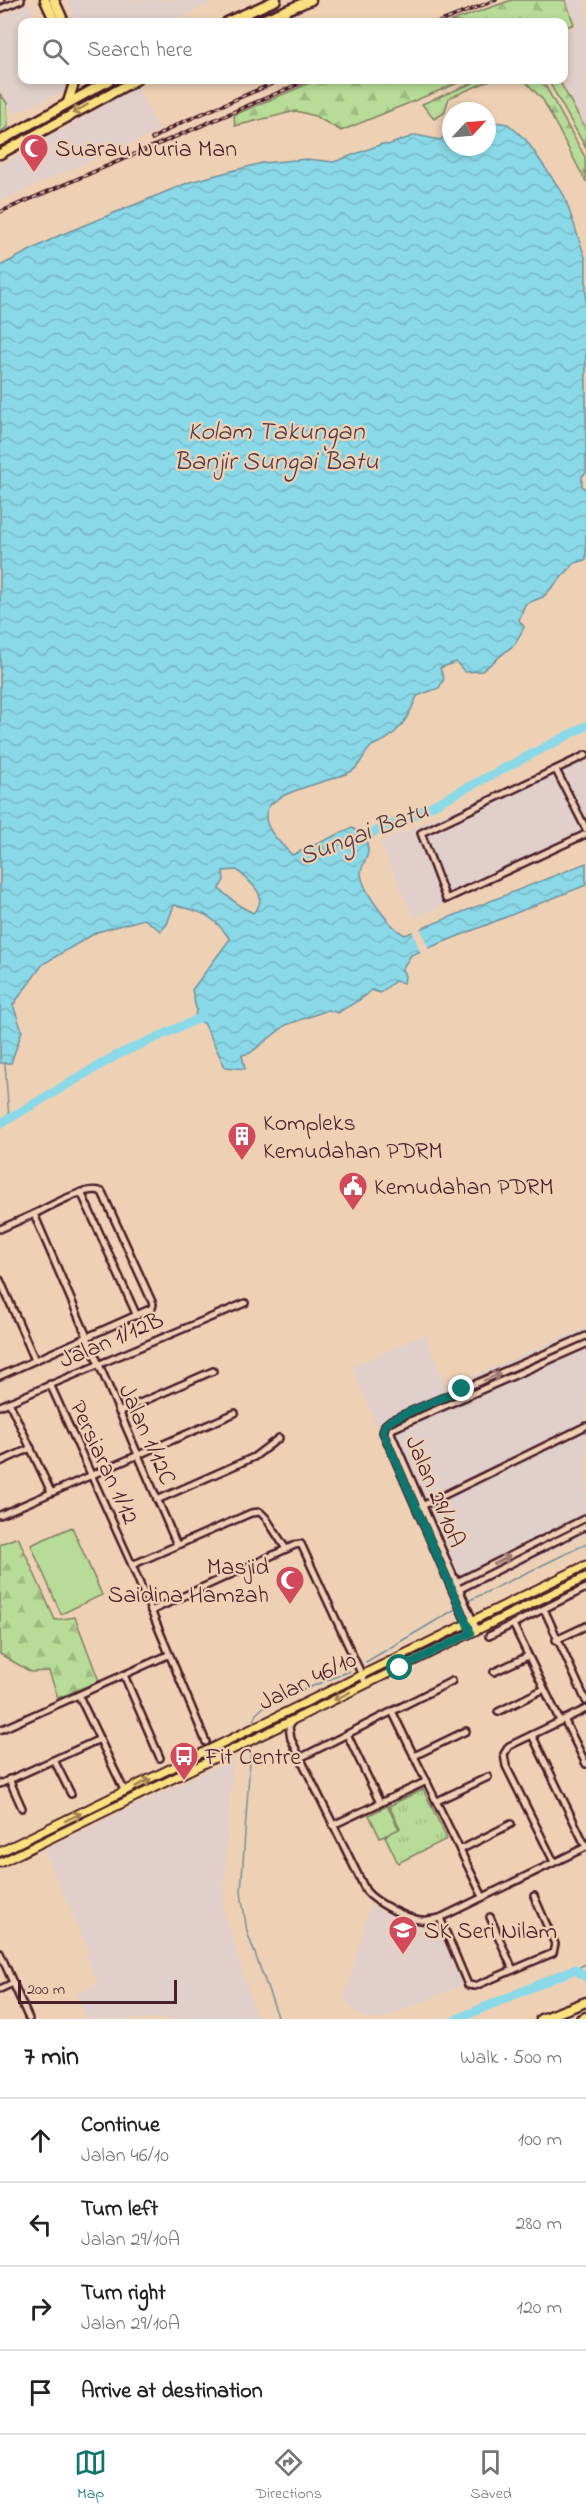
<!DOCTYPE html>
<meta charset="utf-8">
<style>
:root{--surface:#fff;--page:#f2f2f2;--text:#222;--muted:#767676;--line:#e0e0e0;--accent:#0f766e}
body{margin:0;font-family:"Indie Flower",sans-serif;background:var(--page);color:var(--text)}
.compass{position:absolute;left:442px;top:102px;width:54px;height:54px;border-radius:50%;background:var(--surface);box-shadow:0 3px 9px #0003;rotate:64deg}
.scale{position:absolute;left:18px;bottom:15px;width:159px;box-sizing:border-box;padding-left:6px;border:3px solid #4a1f2b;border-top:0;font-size:16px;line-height:21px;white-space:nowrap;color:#4a1f2b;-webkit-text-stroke:4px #eed1b5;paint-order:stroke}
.stop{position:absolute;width:18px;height:18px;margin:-14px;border:4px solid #0f766e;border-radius:50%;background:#fff}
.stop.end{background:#0f766e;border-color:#fff;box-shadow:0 2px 6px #0008}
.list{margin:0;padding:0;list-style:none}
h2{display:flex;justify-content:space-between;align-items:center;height:78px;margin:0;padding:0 24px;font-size:26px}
h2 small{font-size:20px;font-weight:400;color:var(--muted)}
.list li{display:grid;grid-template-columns:39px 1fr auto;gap:18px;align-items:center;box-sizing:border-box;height:84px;padding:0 24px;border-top:2px solid var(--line)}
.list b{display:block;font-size:22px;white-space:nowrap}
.list p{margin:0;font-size:20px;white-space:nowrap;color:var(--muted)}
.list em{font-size:20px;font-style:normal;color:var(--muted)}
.icon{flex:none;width:33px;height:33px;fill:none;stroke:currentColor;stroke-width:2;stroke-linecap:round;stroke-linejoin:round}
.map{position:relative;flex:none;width:586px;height:2019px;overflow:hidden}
.search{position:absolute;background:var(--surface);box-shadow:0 3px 9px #0003;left:18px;right:18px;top:18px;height:66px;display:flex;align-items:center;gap:15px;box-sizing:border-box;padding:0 21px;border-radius:12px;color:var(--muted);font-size:22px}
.sheet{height:414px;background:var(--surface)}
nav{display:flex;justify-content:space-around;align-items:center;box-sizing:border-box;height:84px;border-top:2px solid var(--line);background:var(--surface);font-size:16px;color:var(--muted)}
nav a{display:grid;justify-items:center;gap:3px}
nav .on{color:var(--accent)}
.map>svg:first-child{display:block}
.built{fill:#e0cfca}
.grass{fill:url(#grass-tufts);stroke:#807e61;stroke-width:1.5}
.forest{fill:url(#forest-firs);stroke:#807e61;stroke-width:1.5}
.park{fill:#b7dc97;stroke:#807e61;stroke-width:1.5}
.water{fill:url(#water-waves);stroke:#708f9c;stroke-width:1.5;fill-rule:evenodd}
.pier{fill:#eed1b5}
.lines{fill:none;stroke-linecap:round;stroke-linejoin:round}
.stream{stroke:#708f9c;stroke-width:1.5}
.river{stroke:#8ad9e8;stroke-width:9}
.minor-casing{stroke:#4a1f2b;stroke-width:10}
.major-casing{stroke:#4a1f2b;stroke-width:11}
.highway-casing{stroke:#4a1f2b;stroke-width:13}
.minor{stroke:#eed1b5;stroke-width:5}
.major{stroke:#fae180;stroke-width:7}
.highway{stroke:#fae180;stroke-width:8}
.rail-casing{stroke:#4a1f2b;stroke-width:4}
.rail{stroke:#eed1b5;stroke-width:1.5;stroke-dasharray:4.5;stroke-linecap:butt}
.oneway{stroke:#a28056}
.oneway2{stroke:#9c7870}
.route{stroke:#0f766e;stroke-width:8}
.labels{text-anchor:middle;stroke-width:4.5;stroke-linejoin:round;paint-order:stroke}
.poi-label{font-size:24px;fill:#4a1f2b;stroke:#eed1b5;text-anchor:start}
.street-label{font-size:24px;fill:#4a1f2b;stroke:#eed1b5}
.water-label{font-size:26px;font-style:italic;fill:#543b47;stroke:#eed1b5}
</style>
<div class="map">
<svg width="586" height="2019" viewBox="0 0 586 2019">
<defs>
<pattern id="grass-tufts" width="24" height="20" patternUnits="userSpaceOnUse" patternTransform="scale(1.5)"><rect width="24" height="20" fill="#b7dc97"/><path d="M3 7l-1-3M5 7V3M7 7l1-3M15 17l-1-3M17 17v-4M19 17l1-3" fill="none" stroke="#9fbc82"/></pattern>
<pattern id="forest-firs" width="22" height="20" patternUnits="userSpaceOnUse" patternTransform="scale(1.5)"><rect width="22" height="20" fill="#b7dc97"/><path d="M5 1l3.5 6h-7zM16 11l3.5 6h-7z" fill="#9fbc82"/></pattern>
<pattern id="water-waves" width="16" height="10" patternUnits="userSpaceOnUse" patternTransform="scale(1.5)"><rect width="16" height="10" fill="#8ad9e8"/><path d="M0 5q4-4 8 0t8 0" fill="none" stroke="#79bac7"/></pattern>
</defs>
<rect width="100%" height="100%" fill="#eed1b5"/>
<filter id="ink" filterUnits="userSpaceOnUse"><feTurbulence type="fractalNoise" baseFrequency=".0167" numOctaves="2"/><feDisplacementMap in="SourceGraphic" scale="12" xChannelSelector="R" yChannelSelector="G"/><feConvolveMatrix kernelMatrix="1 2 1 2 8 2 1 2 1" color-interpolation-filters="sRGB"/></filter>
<g filter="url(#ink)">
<g class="built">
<path d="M67,0H217L170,22H76Z"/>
<path d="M566,0H586V127L562,80H564V31L577,26Z"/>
<path d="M29,4L37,22H22V80H60L65,91L13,114L0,88V17Z"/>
<path d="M136,87L159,131L0,201V166Z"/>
<path d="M586,749V838L414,919L380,842L535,775Z"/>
<path d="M586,1328V1534L450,1600L352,1367L424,1334L447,1387Z"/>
<path d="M233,1758L223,1908L257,2019H87L76,1994L98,1984L86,1956L90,1953L44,1850Z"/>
<path d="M370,1906L415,1926L434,1927L439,1930L461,1982L459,1987L381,2019H368L356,2013L344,2000Z"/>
</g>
<path class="grass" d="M423,1789L447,1839L398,1863L385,1836L400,1828L389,1806Z"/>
<g class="forest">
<path d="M512,0H565L574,24L564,28V22H449Z"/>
<path d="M317,80H465L341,131L315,116L296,111L235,126L234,115Z"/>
<path d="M480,80H491L449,98L444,113L434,119L422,104Z"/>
<path d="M524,80H539L546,87L585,157L586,182L543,100Z"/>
<path d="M548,80H559L586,130V148Z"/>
<path d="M18,1537L55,1620L75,1617L99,1681L58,1698L49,1671L31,1672L0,1654V1544Z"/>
</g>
<g class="park">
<path d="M0,94L7,103L8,127L0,132Z"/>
<path d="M72,1527L102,1595L61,1614L31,1545Z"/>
<path d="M387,1806L399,1829L380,1838L369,1815Z"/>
</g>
<path class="water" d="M487,121L508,124L526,140L564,195L586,260V473L582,476V486L586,490V560L575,563L543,597L525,604L519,620L524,627L515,644L482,671L465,672L456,662L440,668L444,679L439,688L417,696C410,714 402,729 385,740C381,743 376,743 372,746C363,753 362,765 352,771C334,781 278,790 268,808C259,826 282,844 292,855L352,828L366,836C366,841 368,846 368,851C368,859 361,865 361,873C362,890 390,928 405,935L586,863V885L411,955L402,969L405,976L404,983L395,981L380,993L371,990C364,1000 348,1005 338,1013L328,1010L286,1025L250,1053L242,1055L245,1069L225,1067L204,1023L195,1020L196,1008L192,990L230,939C212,914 203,912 174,905L167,924L161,931L144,919L97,932L43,964L13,1005L22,1031L11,1063H0V266L58,236L190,182L262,163L307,159L334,162L382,144L388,145L416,135L440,140L451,130V147H487ZM237,870C250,882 271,896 253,913L240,906L219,889L224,880L223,871Z"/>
<path class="pier" d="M420,927L429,950L421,954L412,930Z"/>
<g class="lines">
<g class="stream">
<path d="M5,1063L9,1119"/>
<path d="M468,1601L586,1544"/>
<path d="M366,1662L464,1604"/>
<path d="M253,1725L256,1714L266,1705L350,1671"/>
<path d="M251,1745L241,1892L247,1932L279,2019"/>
<path d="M575,1969L586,1964"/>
</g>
<g class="river">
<path d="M354,841L418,813L586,726"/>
<path d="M0,1124L117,1055L200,1018L202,1012"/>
<path d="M457,2019L575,1969L586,1977"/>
</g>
<g class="minor-casing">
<g id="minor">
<path d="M0,0H1"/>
<path d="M0,9L21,0"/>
<path d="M586,755L421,833L446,899L586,834"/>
<path d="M556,770L586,829"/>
<path d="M81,1192L137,1316"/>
<path d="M0,1229L34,1214L177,1545"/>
<path d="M0,1280L35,1360"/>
<path d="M0,1376L152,1308L153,1304L102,1192C88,1184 49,1207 34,1214"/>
<path d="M50,1384L132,1565L206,1742"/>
<path d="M9,1402L51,1492"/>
<path d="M0,1406L245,1303"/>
<path d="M119,1412L213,1371"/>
<path d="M0,1462L31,1448"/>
<path d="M157,1500L254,1457L279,1438"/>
<path d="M420,1507L586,1426"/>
<path d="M0,1515L235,1413"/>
<path d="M132,1565L251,1513L260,1512L266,1518L286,1549"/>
<path d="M453,1584L586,1518"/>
<path d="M456,1591L586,1526"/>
<path d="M544,1609L586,1701"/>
<path d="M151,1611L295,1545L301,1544L366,1684"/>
<path d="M513,1624L560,1721"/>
<path d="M477,1630L391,1433L392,1429L586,1344"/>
<path d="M471,1633L383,1432L385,1425L391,1420L586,1336"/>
<path d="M489,1636L586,1588"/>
<path d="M556,1640L586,1626"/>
<path d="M494,1672L528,1656"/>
<path d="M124,1675L160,1758"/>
<path d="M79,1696L125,1792"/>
<path d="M392,1711L483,1897"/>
<path d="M498,1712L544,1689"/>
<path d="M564,1719L586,1764"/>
<path d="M292,1721L289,1727L291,1739L366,1891C375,1902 407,1919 421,1920C427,1921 434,1919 440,1918L586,1847"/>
<path d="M0,1730L168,1655"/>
<path d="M347,1734L380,1803"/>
<path d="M532,1735L586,1847"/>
<path d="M414,1756L466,1731"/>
<path d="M300,1758L452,1681"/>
<path d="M54,1760L71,1794"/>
<path d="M9,1779L22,1808"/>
<path d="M0,1784L100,1739"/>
<path d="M437,1801L488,1777"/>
<path d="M333,1825L427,1781"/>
<path d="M460,1850L511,1824"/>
<path d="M554,1862L506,1766L504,1754L509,1746L586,1709"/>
<path d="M490,1917L513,1970"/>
<path d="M440,1918L468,1985L475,1986L553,1953L555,1944L534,1896"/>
<path d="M0,1953L29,2019"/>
<path d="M0,1989L13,1983"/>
</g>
</g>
<g class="major-casing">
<g id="major">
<path d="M0,1852L586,1565"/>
<path d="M0,1863L586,1577"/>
</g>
</g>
<g class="highway-casing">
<g id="highway">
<path d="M45,0L55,22"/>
<path d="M54,0L64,22"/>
<path d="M227,22L276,0"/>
<path d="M257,22L311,0"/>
<path d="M68,102L75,80"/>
<path d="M0,141L110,80"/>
<path d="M0,154L136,80"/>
<path d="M541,2019L586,2002"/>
<path d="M581,2019L586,2017"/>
</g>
</g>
<use href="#minor" class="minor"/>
<use href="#major" class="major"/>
<use href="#highway" class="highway"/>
<g class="rail-casing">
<g id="rail">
<path d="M439,22L496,0"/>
<path d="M152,139L178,124L281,80"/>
<path d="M0,212L308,80"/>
</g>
</g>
<use href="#rail" class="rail"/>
</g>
<defs><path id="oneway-shaft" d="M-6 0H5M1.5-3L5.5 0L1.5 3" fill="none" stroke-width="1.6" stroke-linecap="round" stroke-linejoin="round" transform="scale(1.5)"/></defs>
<g class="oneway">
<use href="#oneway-shaft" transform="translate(80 109) rotate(150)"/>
<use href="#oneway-shaft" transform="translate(342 1696) rotate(154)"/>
<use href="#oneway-shaft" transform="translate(143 1783) rotate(-26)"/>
<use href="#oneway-shaft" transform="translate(73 1817) rotate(-26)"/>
</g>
<g class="oneway2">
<use href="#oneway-shaft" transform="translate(492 1377) rotate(-23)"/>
<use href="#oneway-shaft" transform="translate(502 1560) rotate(-27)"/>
</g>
</g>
<g class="lines" filter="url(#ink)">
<path class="route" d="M400,1668L471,1633L383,1432L385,1425L391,1420L462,1389"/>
</g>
<defs>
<g id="mosque-pin" transform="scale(1.5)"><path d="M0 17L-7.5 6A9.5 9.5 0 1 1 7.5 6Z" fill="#d1495b" stroke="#eed1b5"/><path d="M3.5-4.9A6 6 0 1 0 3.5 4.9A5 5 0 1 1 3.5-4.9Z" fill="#fff"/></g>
<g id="building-pin" transform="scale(1.5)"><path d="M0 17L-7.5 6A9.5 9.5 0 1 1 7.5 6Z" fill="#d1495b" stroke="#eed1b5"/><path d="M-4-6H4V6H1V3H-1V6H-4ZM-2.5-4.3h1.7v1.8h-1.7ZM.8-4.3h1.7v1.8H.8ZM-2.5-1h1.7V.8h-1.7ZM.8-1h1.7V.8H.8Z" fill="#fff"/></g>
<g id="civic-pin" transform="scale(1.5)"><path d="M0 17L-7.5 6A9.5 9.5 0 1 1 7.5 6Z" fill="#d1495b" stroke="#eed1b5"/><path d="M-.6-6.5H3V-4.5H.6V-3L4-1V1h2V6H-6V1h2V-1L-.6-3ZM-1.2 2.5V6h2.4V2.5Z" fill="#fff"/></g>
<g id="bus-pin" transform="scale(1.5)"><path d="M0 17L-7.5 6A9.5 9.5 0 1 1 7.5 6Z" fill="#d1495b" stroke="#eed1b5"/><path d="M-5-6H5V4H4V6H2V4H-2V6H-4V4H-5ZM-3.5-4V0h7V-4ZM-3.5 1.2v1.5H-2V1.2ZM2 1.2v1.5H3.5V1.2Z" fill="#fff"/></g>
<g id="school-pin" transform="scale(1.5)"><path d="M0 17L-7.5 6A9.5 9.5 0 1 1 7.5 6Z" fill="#d1495b" stroke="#eed1b5"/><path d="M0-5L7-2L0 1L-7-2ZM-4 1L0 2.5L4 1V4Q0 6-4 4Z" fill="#fff"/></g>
</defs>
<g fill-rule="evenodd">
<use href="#mosque-pin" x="34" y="148"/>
<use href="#building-pin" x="242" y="1136"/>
<use href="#civic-pin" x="353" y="1186"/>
<use href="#mosque-pin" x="290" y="1580"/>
<use href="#bus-pin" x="184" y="1756"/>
<use href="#school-pin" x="403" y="1930"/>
</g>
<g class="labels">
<g class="poi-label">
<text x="55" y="156">Suarau Nuria Man</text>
<text x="263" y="1130">Kompleks<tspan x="263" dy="28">Kemudahan PDRM</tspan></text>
<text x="374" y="1194">Kemudahan PDRM</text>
<text x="269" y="1574" text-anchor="end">Masjid<tspan x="269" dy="28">Saidina Hamzah</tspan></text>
<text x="205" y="1764">Fit Centre</text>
<text x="424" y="1938">SK Seri Nilam</text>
</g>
<g class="street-label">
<text transform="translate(111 1339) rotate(-23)" y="8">Jalan 1/12B</text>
<text transform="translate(148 1434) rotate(66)" y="8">Jalan 1/12C</text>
<text transform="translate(105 1462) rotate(65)" y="8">Persiaran 1/12</text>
<text transform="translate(436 1491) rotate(67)" y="8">Jalan 29/10A</text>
<text transform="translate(307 1680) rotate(-26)" y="8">Jalan 46/10</text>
</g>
<g class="water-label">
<text x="276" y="439">Kolam Takungan<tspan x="276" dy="30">Banjir Sungai Batu</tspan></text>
<text transform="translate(363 832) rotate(-21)" y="9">Sungai Batu</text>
</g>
</g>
</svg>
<svg class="compass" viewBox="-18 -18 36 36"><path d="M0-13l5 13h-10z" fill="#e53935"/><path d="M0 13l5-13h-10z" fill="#767676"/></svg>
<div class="scale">200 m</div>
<div class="stop" style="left:400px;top:1668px"></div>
<div class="stop end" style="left:462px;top:1389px"></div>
<div class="search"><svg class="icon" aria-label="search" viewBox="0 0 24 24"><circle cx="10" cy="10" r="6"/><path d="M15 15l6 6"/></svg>Search here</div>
</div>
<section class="sheet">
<h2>7 min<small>Walk · 500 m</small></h2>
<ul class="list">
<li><svg class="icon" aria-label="ahead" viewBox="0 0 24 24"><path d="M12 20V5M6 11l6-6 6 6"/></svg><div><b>Continue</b><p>Jalan 46/10</p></div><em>100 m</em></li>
<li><svg class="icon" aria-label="left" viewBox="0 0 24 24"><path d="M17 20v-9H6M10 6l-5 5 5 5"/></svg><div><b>Turn left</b><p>Jalan 29/10A</p></div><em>280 m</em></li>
<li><svg class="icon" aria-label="right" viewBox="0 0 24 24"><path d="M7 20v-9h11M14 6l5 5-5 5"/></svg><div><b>Turn right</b><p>Jalan 29/10A</p></div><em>120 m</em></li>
<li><svg class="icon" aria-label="arrive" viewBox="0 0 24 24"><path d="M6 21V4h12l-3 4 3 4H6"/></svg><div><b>Arrive at destination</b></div></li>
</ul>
</section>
<nav>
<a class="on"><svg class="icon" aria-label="map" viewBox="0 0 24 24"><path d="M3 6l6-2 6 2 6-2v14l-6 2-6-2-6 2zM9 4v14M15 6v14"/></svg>Map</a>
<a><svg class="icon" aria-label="directions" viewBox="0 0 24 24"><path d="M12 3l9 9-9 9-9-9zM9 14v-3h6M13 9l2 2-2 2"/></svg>Directions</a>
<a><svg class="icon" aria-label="saved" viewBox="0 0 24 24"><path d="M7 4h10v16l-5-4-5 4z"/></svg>Saved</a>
</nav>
